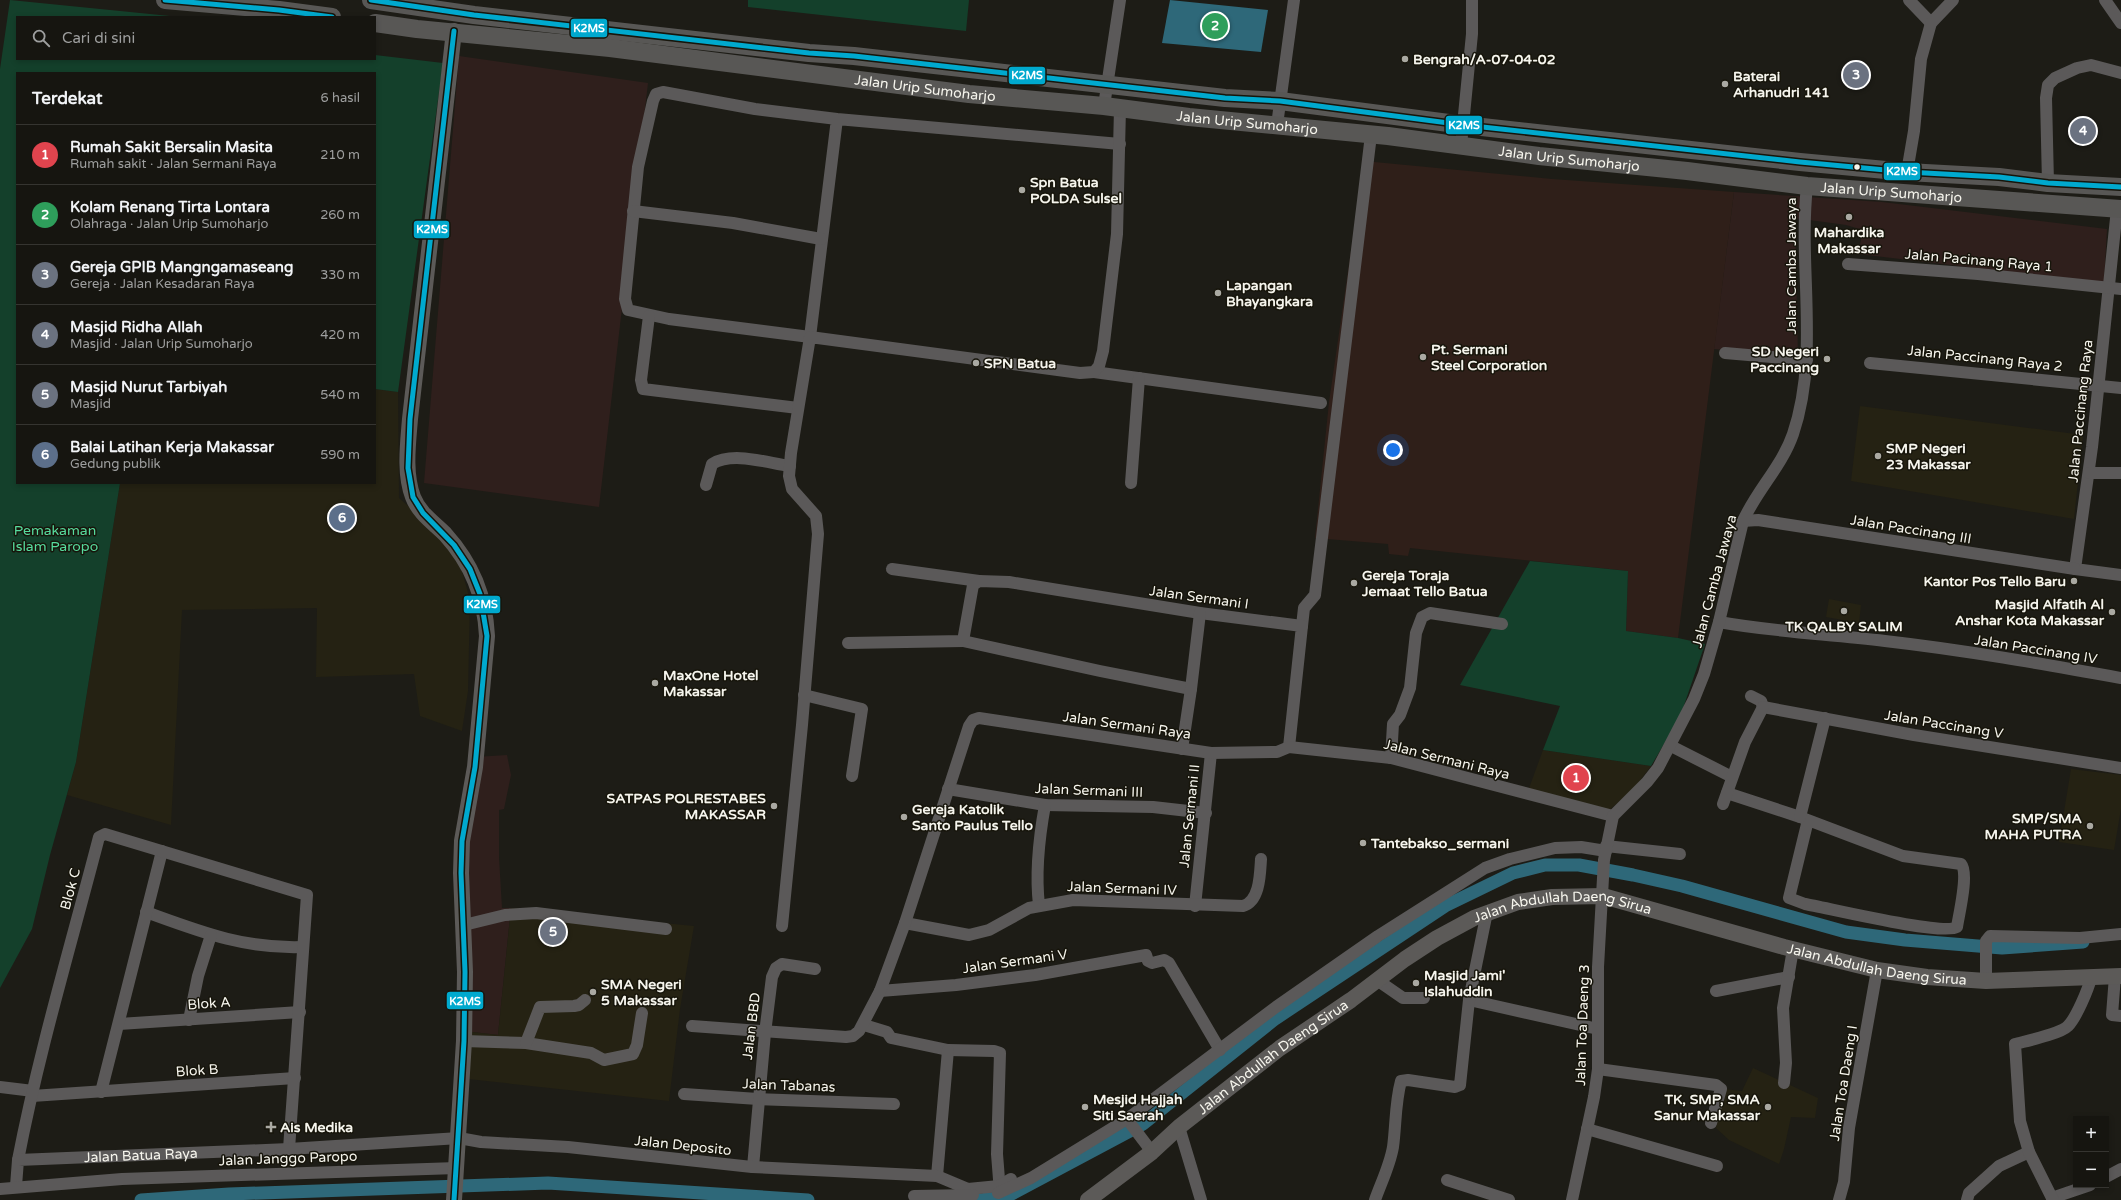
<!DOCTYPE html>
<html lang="id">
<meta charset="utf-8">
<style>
:root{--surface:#161510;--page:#23221e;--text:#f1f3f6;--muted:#9e9f9f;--line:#353430;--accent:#1a73e8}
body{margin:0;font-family:"Varela Round",sans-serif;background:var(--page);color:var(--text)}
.controls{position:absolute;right:12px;bottom:12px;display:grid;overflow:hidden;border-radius:0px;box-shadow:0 2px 6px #0003}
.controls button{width:36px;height:36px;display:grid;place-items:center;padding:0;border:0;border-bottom:1px solid var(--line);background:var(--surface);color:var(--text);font:20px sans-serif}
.you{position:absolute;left:1393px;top:450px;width:14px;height:14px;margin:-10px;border:3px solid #fff;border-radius:50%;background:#1a73e8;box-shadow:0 0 0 6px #1a73e833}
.badge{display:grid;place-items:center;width:26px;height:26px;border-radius:50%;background:var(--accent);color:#fff;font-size:13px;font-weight:700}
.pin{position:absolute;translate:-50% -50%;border:2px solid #fff;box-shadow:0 1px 4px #0006}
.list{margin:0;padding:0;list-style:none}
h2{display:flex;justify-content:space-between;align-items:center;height:52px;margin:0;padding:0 16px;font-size:17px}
h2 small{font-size:13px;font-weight:400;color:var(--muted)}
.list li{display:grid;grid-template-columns:26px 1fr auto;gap:12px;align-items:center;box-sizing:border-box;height:60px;padding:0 16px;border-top:1px solid var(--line)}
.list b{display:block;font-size:15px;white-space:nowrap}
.list p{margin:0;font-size:13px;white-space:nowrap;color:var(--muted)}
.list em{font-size:13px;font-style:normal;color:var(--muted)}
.icon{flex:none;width:22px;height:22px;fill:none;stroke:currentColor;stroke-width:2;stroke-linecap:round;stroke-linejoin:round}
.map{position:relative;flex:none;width:2121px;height:1200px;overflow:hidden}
.search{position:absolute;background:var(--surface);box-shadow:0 2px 6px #0003;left:16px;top:16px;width:360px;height:44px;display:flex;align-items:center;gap:10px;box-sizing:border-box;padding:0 14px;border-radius:0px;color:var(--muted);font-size:15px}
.panel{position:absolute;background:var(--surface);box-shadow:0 2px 6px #0003;left:16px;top:72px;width:360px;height:412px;border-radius:0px}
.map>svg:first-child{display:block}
.commercial{fill:#2f1f1c}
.industrial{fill:#2f1f19}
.built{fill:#252213}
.green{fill:#14402b}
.water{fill:#2e6879}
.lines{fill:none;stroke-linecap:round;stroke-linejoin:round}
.canal{stroke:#2e6879;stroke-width:13}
.minor{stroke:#5b5959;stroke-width:12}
.major{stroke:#5c5a58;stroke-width:16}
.highway{stroke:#585755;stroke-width:18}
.bus-1-casing{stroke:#17150b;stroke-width:8}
.bus-1{stroke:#00a9ce;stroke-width:5}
.poi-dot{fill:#aaa9a2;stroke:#17150b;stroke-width:1.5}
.bus-dot{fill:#f6f5ed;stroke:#17150b;stroke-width:1.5}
.labels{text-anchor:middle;stroke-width:3;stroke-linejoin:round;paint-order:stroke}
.poi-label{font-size:14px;font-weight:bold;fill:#f6f5ed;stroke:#17150b;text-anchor:start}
.street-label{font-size:14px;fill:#f6f5ed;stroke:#17150b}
.park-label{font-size:14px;fill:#57dc9e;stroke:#17150b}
.line-badge{stroke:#17150b;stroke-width:1.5}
.badge-label{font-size:11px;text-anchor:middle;font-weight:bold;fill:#fff}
</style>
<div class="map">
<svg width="2121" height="1200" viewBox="0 0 2121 1200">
<rect width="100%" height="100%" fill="#1d1c16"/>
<g class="commercial">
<path d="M459,56L648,83L599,507L424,483Z"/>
<path d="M1734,192L1882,202L2107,229L2104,283L1858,254L1863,230L1846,225L1795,218L1798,357L1714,349Z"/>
<path d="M507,755L511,775L504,809L499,810V857L502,908H511L498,1035L472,1032L467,835L475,757Z"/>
</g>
<path class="industrial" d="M1364,161L1552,179L1734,192L1678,638L1626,631L1628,571L1410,548L1408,556L1389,554L1388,544L1315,538L1329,402Z"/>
<g class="built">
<path d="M375,389L398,392L399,498L424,520L460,564L470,600L468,691L462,731L420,716L414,674L316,677L317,608L182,610L171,825L67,795L76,762L120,483H375Z"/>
<path d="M1860,406L2083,435L2074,519L1851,481Z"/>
<path d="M1829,599L1861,605L1859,623L1826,617Z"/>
<path d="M1543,750L1651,766L1635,787L1605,814L1528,791Z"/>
<path d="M2071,769L2121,775V809L2114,850L2059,842Z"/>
<path d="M511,908L694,926L680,1009L669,1101L468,1079L472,1032L498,1035Z"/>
<path d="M1753,1068L1818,1098L1815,1118L1791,1117L1784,1149L1779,1164L1729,1140L1716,1128L1724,1089L1742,1091Z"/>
</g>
<g class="green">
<path d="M10,0L180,17H17V59H375V55L443,63L398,392L375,389V73H17V483H120L76,762L50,855L32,929L0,988V69Z"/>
<path d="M748,0H969L966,31L748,7Z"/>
<path d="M1530,561L1628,571L1626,631L1678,638L1705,644L1680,717L1651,766L1543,750L1560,706L1460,685Z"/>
</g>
<path class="water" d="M1170,0L1268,10L1261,52L1162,43Z"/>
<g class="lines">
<g class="canal">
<path d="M141,1200L229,1194L548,1183L808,1200"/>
<path d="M980,1200L1006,1197L1143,1124L1275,1019L1445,906L1513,873L1545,865H1579L1633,875L1682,886L1846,932L1905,940L2002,948L2083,942"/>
</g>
<g class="minor">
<path d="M1909,0L1931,23"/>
<path d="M2105,0L2121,23"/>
<path d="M1104,106L1120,0"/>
<path d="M837,119L810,337L669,319L628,310L625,299L638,167L653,101L656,94L663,92L755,109L837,119L1120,144"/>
<path d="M1277,125L1294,0"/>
<path d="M1461,145L1472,34V0"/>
<path d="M1907,172L1914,131L1921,59L1931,23L1953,0"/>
<path d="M2048,183L2046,98L2048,85L2055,78L2077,68L2091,65L2121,73"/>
<path d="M2117,209L2092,447L2075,569L2121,575"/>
<path d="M633,211L733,223L821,239"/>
<path d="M1848,264L1978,274L2121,289"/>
<path d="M649,316L641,380L643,389L798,408"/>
<path d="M1725,353L1807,360"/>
<path d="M1870,363L2121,388"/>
<path d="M1094,372L1321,403"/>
<path d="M2089,473H2121"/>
<path d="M1131,483L1139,378"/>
<path d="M706,485L712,464C733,451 767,463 790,466"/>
<path d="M1743,521L1758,520L2075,569"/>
<path d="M892,569L979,581"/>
<path d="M1719,622C1774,632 1829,634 1885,641C1964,650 2043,664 2121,678"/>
<path d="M1302,626L1304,608L1315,595L1371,135"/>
<path d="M963,641L1100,671L1191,689"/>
<path d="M848,643L963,641L973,585L979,581L1009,582L1200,613L1302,626L1289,747"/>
<path d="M804,695L862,709L852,776"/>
<path d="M1751,696L1761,701L1763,707"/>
<path d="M1763,707L1914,735L2121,768"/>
<path d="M1671,746L1732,777"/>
<path d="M1182,749L1191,689L1200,613"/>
<path d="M1391,758L1393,724L1400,715L1410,688L1416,633L1422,617L1430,613L1502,624"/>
<path d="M948,789L1045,805L1153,807L1206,813"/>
<path d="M1727,793L1800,817L1903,856L1961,864C1969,873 1959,914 1957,927C1943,936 1828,908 1805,904L1789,898L1808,820"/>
<path d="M1723,804L1745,742L1763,707"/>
<path d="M1800,817L1825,718"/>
<path d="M1606,846L1680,854"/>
<path d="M1039,905C1035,871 1039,838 1045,805"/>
<path d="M1195,906L1211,753"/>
<path d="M146,912C201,932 244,949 303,947"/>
<path d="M905,923L969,935L989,930L1029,908L1073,900L1243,906C1260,901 1260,874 1261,859"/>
<path d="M464,925L505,915L536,913L666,929"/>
<path d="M782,926L802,725L818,534L816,516L792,489L789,476L791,453L810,337L1080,373L1094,372L1099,366L1103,351L1117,234L1120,108"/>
<path d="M2115,976L2112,1015L2121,1016"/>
<path d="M1377,980L1403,998H1424"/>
<path d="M1986,981V941L1990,936L2080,938L2121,934"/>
<path d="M880,991L956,985L1035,975L1146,955L1148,961L1152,963L1164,960L1169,963L1220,1050"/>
<path d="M1716,991L1789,977"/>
<path d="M1469,1000L1598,1029"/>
<path d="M189,1020L198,976L211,935"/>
<path d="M119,1024L300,1012"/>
<path d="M864,1025L887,1032L891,1038L948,1050L994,1051L1000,1053L997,1154L1000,1192"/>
<path d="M692,1026L846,1037L853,1036L859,1031L880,991L905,923L969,726L973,720L979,718L1211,753L1277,752L1289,747L1391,758L1613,816"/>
<path d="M464,1041L526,1043L591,1053L604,1060L633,1054L637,1045L642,1013"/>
<path d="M526,1043L540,1007L574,1006L579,1005L585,1000"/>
<path d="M1598,1069L1716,1085L1721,1089L1711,1123"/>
<path d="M1784,1083L1786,1063L1783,1008L1793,949"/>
<path d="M0,1087L33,1091"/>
<path d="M101,1092L162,851"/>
<path d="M684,1094L758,1099L894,1104"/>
<path d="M32,1096L295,1078"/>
<path d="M1127,1119L1152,1152"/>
<path d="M1179,1127L1201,1200"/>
<path d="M1587,1129L1717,1166"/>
<path d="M18,1160C39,1051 71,945 99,837L105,834L307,895L289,1149"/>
<path d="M753,1167L765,1033L772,977L776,968L782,964L815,969"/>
<path d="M937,1176L948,1050"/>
<path d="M2106,1177L2121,1169"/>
<path d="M1447,1180L1509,1200"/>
<path id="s1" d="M16,1186L18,1160L289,1149L459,1138L481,1142L568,1147L752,1167L937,1176L968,1189L999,1186L1011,1179"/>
<path d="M0,1189L122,1179L457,1168"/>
<path d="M998,1193L1031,1178L1127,1119L1276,1007L1378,936L1485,868L1510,859L1555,848L1581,847L1606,851"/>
<path d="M914,1196L973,1195"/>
<path d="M2052,1198L2090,1185"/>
<path d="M1375,1200C1381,1183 1390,1165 1393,1147C1396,1125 1395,1103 1401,1081L1408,1080L1455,1087L1460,1085L1469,1000L1487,912"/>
<path d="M1572,1200L1594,1097L1598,1069V967L1604,860L1613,816L1647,782L1658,768L1694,699L1704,674L1719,622L1743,521C1757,490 1782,466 1793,434C1820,354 1798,268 1807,186"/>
<path d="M1839,1200L1844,1182L1849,1128L1877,970"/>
<path d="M1967,1200L1969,1193L1999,1166L2029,1152"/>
<path d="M2053,1200L2029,1152L2020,1121L2015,1044C2026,1041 2060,1034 2068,1026C2076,1018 2088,990 2091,978"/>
</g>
<g class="major">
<path d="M454,31L410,419C408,444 404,473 413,497C419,513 434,523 445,534C472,564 485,596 487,636L475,767L462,841L461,873L465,972L464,1041L454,1200"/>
<path id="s2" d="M1088,1200L1152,1152L1179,1127L1280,1048L1351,1000L1405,959L1437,938L1474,918L1518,902L1552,897L1603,896L1784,947L1877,970L1927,977L1986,981L2121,976"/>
</g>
<g class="highway">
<path d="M165,0L279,10L332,17"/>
<path d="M371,0L474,15L809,53L854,56L1225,98L1280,101L1464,125L1800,162L1907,172L1999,177L2048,183L2121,187"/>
<path id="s3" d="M375,23L417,29L610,48L969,94L1104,106L1189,117L1388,136L1539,156L1687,171L1807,186L2121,209"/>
</g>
<g class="bus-1-casing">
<g id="bus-1">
<path d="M165,0L279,10L332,17"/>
<path d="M371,0L474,15L809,53L854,56L1225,98L1280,101L1464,125L1800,162L1907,172L1999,177L2048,183L2121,187"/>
<path d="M454,31L410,419L408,468L413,497L423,513L454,545L470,569L480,594L487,636L475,767L462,841L461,873L465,972L464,1041L454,1200"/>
</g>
</g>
<use href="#bus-1" class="bus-1"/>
</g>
<g class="poi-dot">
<circle cx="1405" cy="59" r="4"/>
<circle cx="1725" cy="84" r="4"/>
<circle cx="1022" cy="190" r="4"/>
<circle cx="1849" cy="217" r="4"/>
<circle cx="1218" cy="293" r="4"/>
<circle cx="1423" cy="357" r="4"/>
<circle cx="1827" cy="359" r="4"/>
<circle cx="976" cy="363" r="4"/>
<circle cx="1878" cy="456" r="4"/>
<circle cx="2074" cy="581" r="4"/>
<circle cx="1354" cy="583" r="4"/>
<circle cx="1844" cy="611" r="4"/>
<circle cx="2112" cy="612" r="4"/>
<circle cx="655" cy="683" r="4"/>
<circle cx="774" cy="806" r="4"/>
<circle cx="904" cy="817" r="4"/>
<circle cx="2090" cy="826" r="4"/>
<circle cx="1363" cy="843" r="4"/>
<circle cx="1416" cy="983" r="4"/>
<circle cx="593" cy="992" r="4"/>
<circle cx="1085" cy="1107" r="4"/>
<circle cx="1768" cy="1107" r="4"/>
<path d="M269 1121h4v4h4v4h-4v4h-4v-4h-4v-4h4z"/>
</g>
<circle class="bus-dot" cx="1857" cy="167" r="3.5"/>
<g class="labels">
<g class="poi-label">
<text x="1413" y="64">Bengrah/A-07-04-02</text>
<text x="1733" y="81">Baterai<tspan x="1733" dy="16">Arhanudri 141</tspan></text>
<text x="1030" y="187">Spn Batua<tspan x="1030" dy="16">POLDA Sulsel</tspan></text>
<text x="1849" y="237" text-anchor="middle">Mahardika<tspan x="1849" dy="16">Makassar</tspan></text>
<text x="1226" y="290">Lapangan<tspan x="1226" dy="16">Bhayangkara</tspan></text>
<text x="1431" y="354">Pt. Sermani<tspan x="1431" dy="16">Steel Corporation</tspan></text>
<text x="1819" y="356" text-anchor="end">SD Negeri<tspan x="1819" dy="16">Paccinang</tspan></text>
<text x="984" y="368">SPN Batua</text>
<text x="1886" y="453">SMP Negeri<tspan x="1886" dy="16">23 Makassar</tspan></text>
<text x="1362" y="580">Gereja Toraja<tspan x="1362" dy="16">Jemaat Tello Batua</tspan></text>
<text x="2066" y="586" text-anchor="end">Kantor Pos Tello Baru</text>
<text x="2104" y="609" text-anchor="end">Masjid Alfatih Al<tspan x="2104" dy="16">Anshar Kota Makassar</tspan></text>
<text x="1844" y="631" text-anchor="middle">TK QALBY SALIM</text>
<text x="663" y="680">MaxOne Hotel<tspan x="663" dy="16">Makassar</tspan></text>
<text x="766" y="803" text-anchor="end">SATPAS POLRESTABES<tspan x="766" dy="16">MAKASSAR</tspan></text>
<text x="912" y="814">Gereja Katolik<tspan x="912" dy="16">Santo Paulus Tello</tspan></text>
<text x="2082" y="823" text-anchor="end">SMP/SMA<tspan x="2082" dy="16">MAHA PUTRA</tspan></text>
<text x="1371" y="848">Tantebakso_sermani</text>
<text x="1424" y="980">Masjid Jami'<tspan x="1424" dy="16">Islahuddin</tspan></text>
<text x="601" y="989">SMA Negeri<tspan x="601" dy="16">5 Makassar</tspan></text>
<text x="1093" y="1104">Mesjid Hajjah<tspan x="1093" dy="16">Siti Saerah</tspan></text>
<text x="1760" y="1104" text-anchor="end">TK, SMP, SMA<tspan x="1760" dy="16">Sanur Makassar</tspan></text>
<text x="280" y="1132">Ais Medika</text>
</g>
<g class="street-label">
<text dy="5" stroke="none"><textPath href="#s3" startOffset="554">Jalan Urip Sumoharjo</textPath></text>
<text dy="5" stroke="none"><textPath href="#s3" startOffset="878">Jalan Urip Sumoharjo</textPath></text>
<text dy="5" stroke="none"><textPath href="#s3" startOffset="1202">Jalan Urip Sumoharjo</textPath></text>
<text dy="5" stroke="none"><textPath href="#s3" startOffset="1526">Jalan Urip Sumoharjo</textPath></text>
<text transform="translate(1979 260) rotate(5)" y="5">Jalan Pacinang Raya 1</text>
<text transform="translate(1791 266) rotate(-90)" y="5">Jalan Camba Jawaya</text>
<text transform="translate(1985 358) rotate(6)" y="5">Jalan Paccinang Raya 2</text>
<text transform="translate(2080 411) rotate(-84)" y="5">Jalan Paccinang Raya</text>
<text transform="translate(1911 529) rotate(9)" y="5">Jalan Paccinang III</text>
<text transform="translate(1714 581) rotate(-75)" y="5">Jalan Camba Jawaya</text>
<text transform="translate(1199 597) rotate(8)" y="5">Jalan Sermani I</text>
<text transform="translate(2036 649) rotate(9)" y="5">Jalan Paccinang IV</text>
<text transform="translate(1944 724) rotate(9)" y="5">Jalan Paccinang V</text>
<text transform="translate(1127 725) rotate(8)" y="5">Jalan Sermani Raya</text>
<text transform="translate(1447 759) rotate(14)" y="5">Jalan Sermani Raya</text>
<text transform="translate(1089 790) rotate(2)" y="5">Jalan Sermani III</text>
<text transform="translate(1189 816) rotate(-84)" y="5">Jalan Sermani II</text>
<text transform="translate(1122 888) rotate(2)" y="5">Jalan Sermani IV</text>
<text transform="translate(70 889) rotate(-75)" y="5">Blok C</text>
<text dy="5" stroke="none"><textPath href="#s2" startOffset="570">Jalan Abdullah Daeng Sirua</textPath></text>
<text transform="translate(1015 961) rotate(-8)" y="5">Jalan Sermani V</text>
<text dy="5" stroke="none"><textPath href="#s2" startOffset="894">Jalan Abdullah Daeng Sirua</textPath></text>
<text transform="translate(209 1003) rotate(-4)" y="5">Blok A</text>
<text transform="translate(1582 1025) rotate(-88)" y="5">Jalan Toa Daeng 3</text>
<text transform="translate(751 1026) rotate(-83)" y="5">Jalan BBD</text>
<text dy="5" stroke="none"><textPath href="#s2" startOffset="234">Jalan Abdullah Daeng Sirua</textPath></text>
<text transform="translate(197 1070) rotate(-4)" y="5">Blok B</text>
<text transform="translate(1843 1083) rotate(-81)" y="5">Jalan Toa Daeng I</text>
<text transform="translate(789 1085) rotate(2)" y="5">Jalan Tabanas</text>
<text transform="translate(683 1145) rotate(6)" y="5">Jalan Deposito</text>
<text dy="5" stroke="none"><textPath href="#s1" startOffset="149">Jalan Batua Raya</textPath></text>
<text transform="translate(288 1158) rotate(-2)" y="5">Jalan Janggo Paropo</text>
</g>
<g class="park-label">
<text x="55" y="535">Pemakaman<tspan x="55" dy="16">Islam Paropo</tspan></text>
</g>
</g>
<g class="line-badge">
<rect x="570" y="18" width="38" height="20" rx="4" fill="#00a9ce"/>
<rect x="1008" y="66" width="38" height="19" rx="4" fill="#00a9ce"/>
<rect x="1445" y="115" width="38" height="20" rx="4" fill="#00a9ce"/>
<rect x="1883" y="162" width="38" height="19" rx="4" fill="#00a9ce"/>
<rect x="413" y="220" width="37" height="19" rx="4" fill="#00a9ce"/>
<rect x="463" y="595" width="38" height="19" rx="4" fill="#00a9ce"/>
<rect x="446" y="991" width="38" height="19" rx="4" fill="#00a9ce"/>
</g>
<g class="badge-label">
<text x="589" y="32">K2MS</text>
<text x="1027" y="79">K2MS</text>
<text x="1464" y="129">K2MS</text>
<text x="1902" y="175">K2MS</text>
<text x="432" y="233">K2MS</text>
<text x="482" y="608">K2MS</text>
<text x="465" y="1005">K2MS</text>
</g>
</svg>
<div class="controls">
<button>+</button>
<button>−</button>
</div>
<div class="you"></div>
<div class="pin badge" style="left:1576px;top:778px;background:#e0444e">1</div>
<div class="pin badge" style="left:1215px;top:26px;background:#2e9e5b">2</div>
<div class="pin badge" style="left:1856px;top:75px;background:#6b7280">3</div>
<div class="pin badge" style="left:2083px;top:131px;background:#6b7280">4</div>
<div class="pin badge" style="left:553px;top:932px;background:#6b7280">5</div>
<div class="pin badge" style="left:342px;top:518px;background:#5c6f8a">6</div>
<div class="search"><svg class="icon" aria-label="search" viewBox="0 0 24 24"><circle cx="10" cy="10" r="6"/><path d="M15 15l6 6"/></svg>Cari di sini</div>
<section class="panel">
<h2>Terdekat<small>6 hasil</small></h2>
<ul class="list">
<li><span class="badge" style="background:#e0444e">1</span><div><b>Rumah Sakit Bersalin Masita</b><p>Rumah sakit · Jalan Sermani Raya</p></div><em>210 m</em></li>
<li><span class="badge" style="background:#2e9e5b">2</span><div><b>Kolam Renang Tirta Lontara</b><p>Olahraga · Jalan Urip Sumoharjo</p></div><em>260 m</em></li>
<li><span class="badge" style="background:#6b7280">3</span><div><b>Gereja GPIB Mangngamaseang</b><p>Gereja · Jalan Kesadaran Raya</p></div><em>330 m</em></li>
<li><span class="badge" style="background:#6b7280">4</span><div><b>Masjid Ridha Allah</b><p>Masjid · Jalan Urip Sumoharjo</p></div><em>420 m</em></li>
<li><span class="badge" style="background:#6b7280">5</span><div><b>Masjid Nurut Tarbiyah</b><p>Masjid</p></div><em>540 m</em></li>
<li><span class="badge" style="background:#5c6f8a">6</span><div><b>Balai Latihan Kerja Makassar</b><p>Gedung publik</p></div><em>590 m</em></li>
</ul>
</section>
</div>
